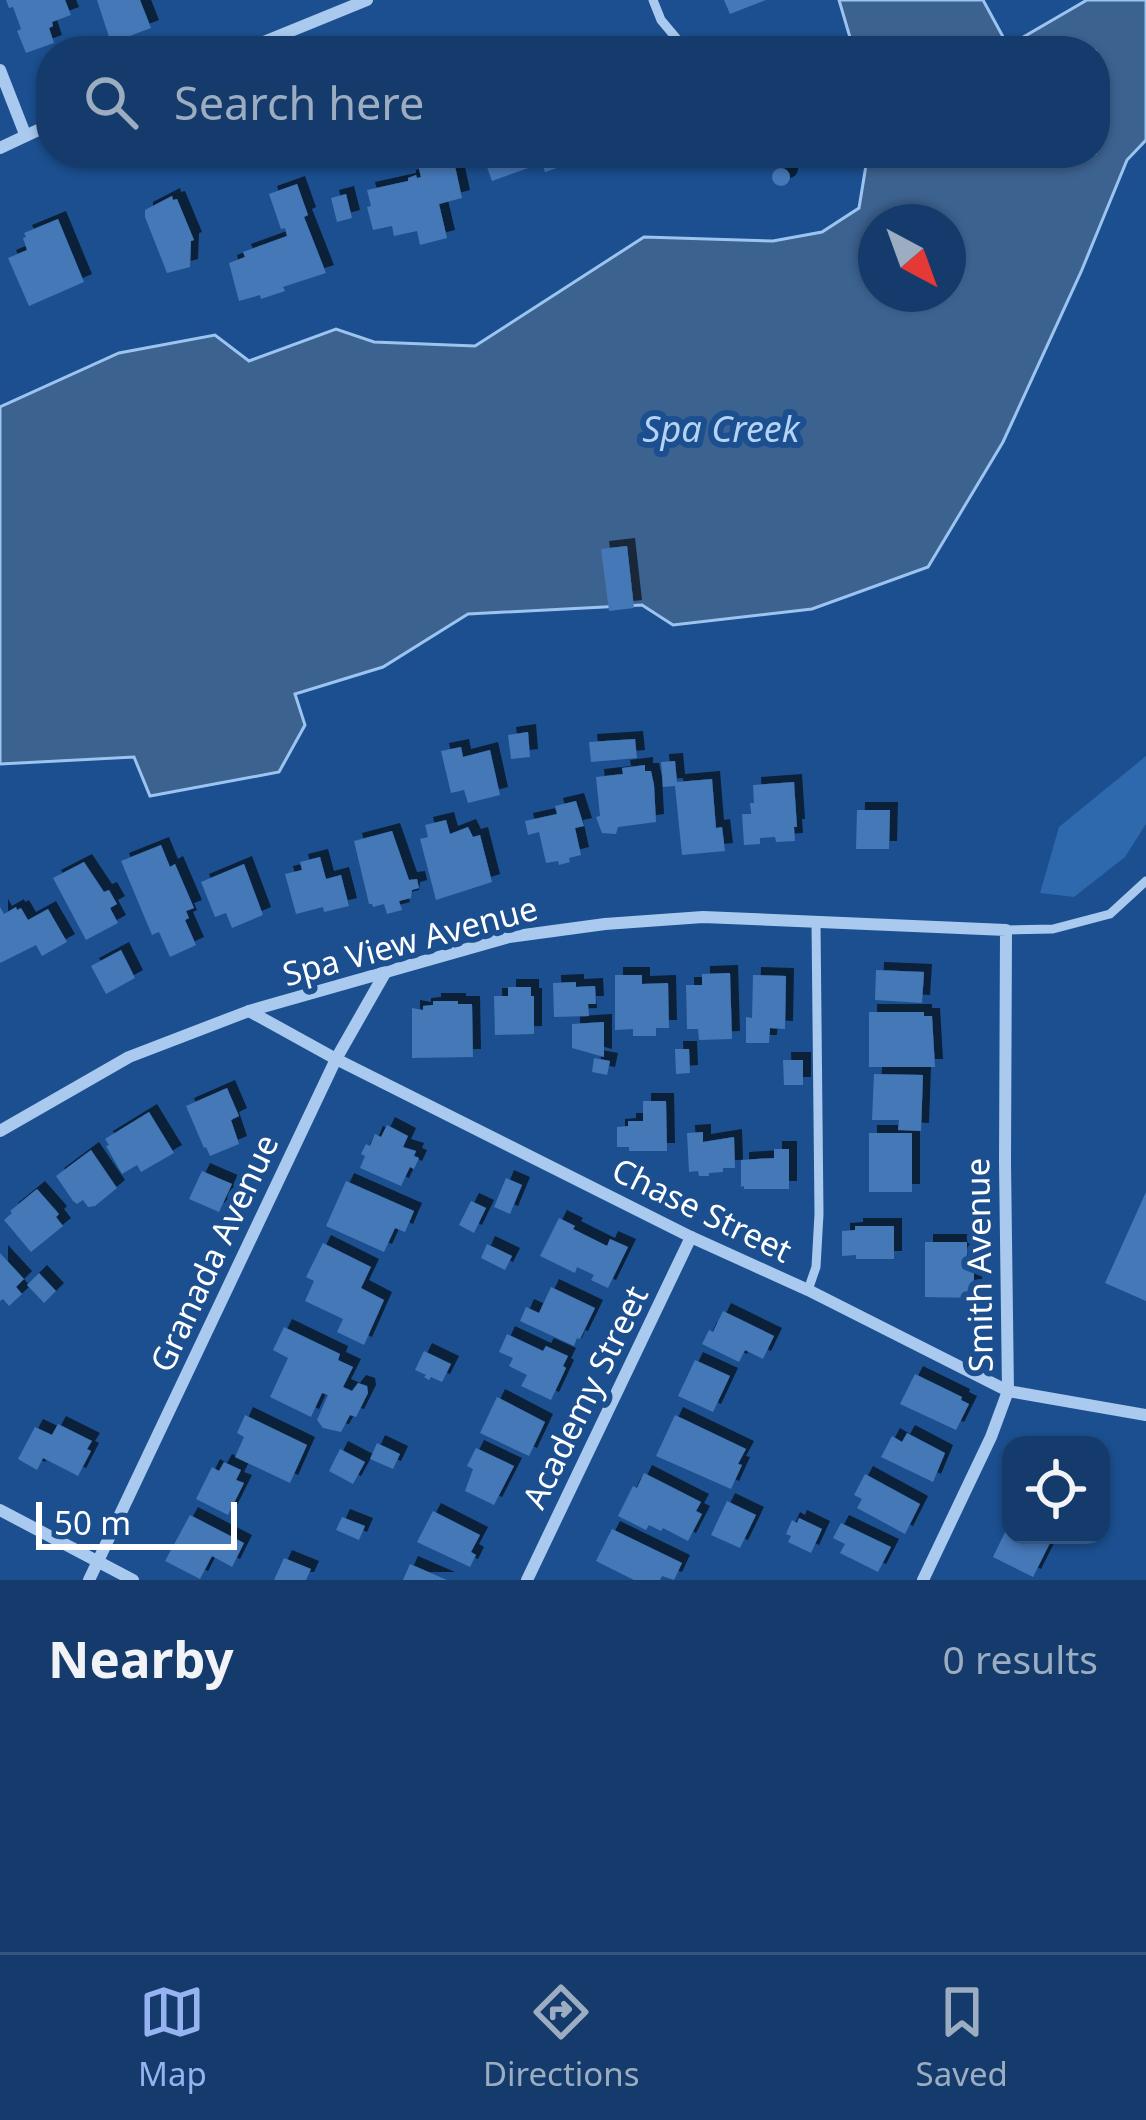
<!DOCTYPE html>
<style>
:root{--surface:#143b6b;--page:#1d4271;--text:#f1f3f6;--muted:#9dadc1;--line:#33557e;--accent:#95b2f1}
body{margin:0;font-family:"Noto Sans",sans-serif;background:var(--page);color:var(--text)}
.controls{position:absolute;right:36px;bottom:36px;display:grid;overflow:hidden;border-radius:24px;box-shadow:0 3px 9px #0004}
.controls button{width:108px;height:108px;display:grid;place-items:center;padding:0;border:0;border-bottom:3px solid var(--line);background:var(--surface);color:var(--text);font:60px sans-serif}
.compass{position:absolute;left:858px;top:204px;width:108px;height:108px;border-radius:50%;background:var(--surface);box-shadow:0 3px 9px #0004;rotate:139deg}
.scale{position:absolute;left:36px;bottom:30px;width:201px;box-sizing:border-box;padding-left:12px;border:6px solid #fff;border-top:0;font-size:33px;line-height:42px;white-space:nowrap;color:#fff;-webkit-text-stroke:9px #1b4f8f;paint-order:stroke}
.list{margin:0;padding:0;list-style:none}
h2{display:flex;justify-content:space-between;align-items:center;height:156px;margin:0;padding:0 48px;font-size:51px}
h2 small{font-size:39px;font-weight:400;color:var(--muted)}
.icon{flex:none;width:66px;height:66px;fill:none;stroke:currentColor;stroke-width:2;stroke-linecap:round;stroke-linejoin:round}
.map{position:relative;flex:none;width:1146px;height:1580px;overflow:hidden}
.search{position:absolute;background:var(--surface);box-shadow:0 3px 9px #0004;left:36px;right:36px;top:36px;height:132px;display:flex;align-items:center;gap:30px;box-sizing:border-box;padding:0 42px;border-radius:48px;color:var(--muted);font-size:45px}
.sheet{height:372px;background:var(--surface)}
nav{display:flex;justify-content:space-around;align-items:center;box-sizing:border-box;height:168px;border-top:3px solid var(--line);background:var(--surface);font-size:33px;color:var(--muted)}
nav a{display:grid;justify-items:center;gap:6px}
nav .on{color:var(--accent)}
.map>svg:first-child{display:block}
.green{fill:#2e69ad}
.water{fill:#3c6290;stroke:#9cc4f0;stroke-width:3;fill-rule:evenodd}
.building{fill:#4478b7;filter:url(#shadow)}
.lines{fill:none;stroke-linecap:round;stroke-linejoin:round}
.lane{stroke:#a9c9ee;stroke-width:9}
.street{stroke:#a9c9ee;stroke-width:12}
.labels{text-anchor:middle;stroke-width:12;stroke-linejoin:round;paint-order:stroke}
.street-label{font-size:33px;fill:#fff;stroke:#1b4f8f}
.water-label{font-size:36px;font-style:italic;fill:#b5d3f5;stroke:#1b4f8f}
</style>
<div class="map">
<svg width="1146" height="1580" viewBox="0 0 1146 1580">
<defs>
<filter id="shadow"><feDropShadow dx="8" dy="-8" stdDeviation="0" flood-color="#0009"/></filter>
</defs>
<rect width="100%" height="100%" fill="#1b4f8f"/>
<path class="green" d="M1146,756V824L1125,857L1074,897L1040,893L1059,827Z"/>
<path class="water" d="M839,0H983L1008,46L1087,0H1146V140L1127,160L1081,272L1003,442L928,567L812,609L673,625L642,605L468,614L383,667L295,694L305,725L279,772L150,796L134,757L0,764V407L119,353L215,335L249,361L336,329L374,342L475,346L644,237L773,241L822,232L859,208L868,153H1095V51H854ZM876,222H948V294H876Z"/>
<g class="building">
<path d="M6,0H65L71,15L52,22L53,26L49,28L54,43L26,53L17,31L21,29L13,7L9,8Z"/>
<path d="M97,0H140L151,28L111,43Z"/>
<path d="M724,0H766L730,14Z"/>
<path d="M482,153H564L568,164L545,172L542,163L492,181Z"/>
<path d="M453,157L462,198L439,204L447,238L420,245L417,231L394,236L392,226L373,230L367,207L371,206L367,190L408,181V178L416,175L417,178L421,177L418,165Z"/>
<circle cx="781" cy="177" r="9"/>
<path d="M297,184L308,215L304,217L326,273L289,285L283,287L285,291L261,299L260,295L239,301L229,263L245,257L243,252L287,236L285,228L281,229L269,194Z"/>
<path d="M346,194L352,218L337,222L331,198Z"/>
<path d="M172,196L173,200L177,199L194,240L191,241L190,267L167,273L145,217V210Z"/>
<path d="M58,219L84,282L29,306L8,258L27,250L23,238L26,237L24,233Z"/>
<path d="M627,546L634,608L609,611L601,549Z"/>
<path d="M528,732L530,757L511,759L508,735Z"/>
<path d="M635,739L637,758L591,762L589,742Z"/>
<path d="M461,747L463,757L490,750L500,795L468,803L464,790L451,793L441,751Z"/>
<path d="M675,761L677,782L712,779L716,828L722,827L725,851L682,855L675,786L663,787L661,762Z"/>
<path d="M645,765V771H651L654,785L656,822L618,827L616,834L602,833L596,817L600,816L596,777L623,774L622,768Z"/>
<path d="M794,782L797,827H794L795,841L776,842L775,837L760,838V844L744,845L742,814H751L750,803H754L753,785Z"/>
<path d="M576,801L584,826L575,828L581,855L569,858L570,862L559,865L558,861L546,863L539,832L528,835L525,821L557,814L555,806Z"/>
<path d="M857,810H890L889,849H856Z"/>
<path d="M446,820L450,834L468,827L473,837L480,835L492,882L436,900L420,839L428,837L425,825Z"/>
<path d="M392,831L409,880L417,879L419,888L412,890L411,898L399,901L402,910L387,914L384,904L373,907L372,904H369L354,841Z"/>
<path d="M161,845L170,867L175,864L194,908L186,911L189,918L185,920L196,945L170,957L159,932L152,935L121,861Z"/>
<path d="M320,857L326,879L341,875L349,906L324,912L323,907L296,914L285,874L302,870L300,862Z"/>
<path d="M84,862L104,892L109,890L117,904L110,908L118,923L86,940L53,878Z"/>
<path d="M244,864L263,915L232,928L226,913L215,917L201,882Z"/>
<path d="M0,907L4,914L16,907L17,910L21,908L28,920L48,909L67,942L42,956L36,945L0,963Z"/>
<path d="M121,950L135,978L106,994L91,966Z"/>
<path d="M876,970L924,972L922,1003L875,1000Z"/>
<path d="M730,973L732,1039L699,1040L698,1029H687L686,985H702V974Z"/>
<path d="M615,975H642V984L668,983L669,1028H656V1036H633V1029L615,1030Z"/>
<path d="M753,975L786,976L785,1029L770,1028L769,1043H746V1017L752,1018Z"/>
<path d="M576,982V987L595,986L596,1004H588L589,1016L554,1017L553,983Z"/>
<path d="M508,987H531V996H534V1034L495,1035L494,996H508Z"/>
<path d="M433,1001H458V1004H472L473,1057L412,1058V1008L423,1010V1006L433,1005Z"/>
<path d="M869,1012H924V1016H932L935,1067H869Z"/>
<path d="M604,1022V1057L572,1048V1024Z"/>
<path d="M675,1049H689L690,1073L676,1074Z"/>
<path d="M594,1058L610,1061L607,1075L592,1072Z"/>
<path d="M783,1060H803V1085H784Z"/>
<path d="M874,1074L923,1075L921,1131L898,1130L899,1120H872Z"/>
<path d="M227,1088L239,1116L231,1120L239,1144L210,1156L206,1147L204,1148L186,1106Z"/>
<path d="M643,1101H666L667,1151H629V1147H617V1127L628,1126V1121H643Z"/>
<path d="M149,1112L174,1153L141,1172L137,1165L122,1174L106,1146L109,1145L105,1139Z"/>
<path d="M387,1125L408,1136L403,1147L416,1151L414,1156L419,1158L414,1169L410,1167L401,1186L360,1168L365,1156L361,1154L366,1144L370,1146L375,1134L381,1137Z"/>
<path d="M703,1132V1142L734,1137L735,1168H723V1172L709,1173V1176H699L698,1171L689,1172L687,1133Z"/>
<rect x="869" y="1133" width="43" height="59"/>
<path d="M774,1149H789V1189H744V1186L741,1187V1160L774,1158Z"/>
<path d="M91,1150L117,1188L95,1206L88,1207L83,1200L77,1204L73,1201L56,1176Z"/>
<path d="M202,1171L232,1184L219,1212L189,1199Z"/>
<path d="M506,1178L522,1185L510,1214L494,1207Z"/>
<path d="M346,1181L414,1211L405,1232L395,1228L384,1252L326,1226Z"/>
<path d="M37,1189L59,1214L56,1217L63,1226L31,1252L4,1220L12,1213L10,1211Z"/>
<path d="M1146,1192V1301L1105,1283Z"/>
<path d="M471,1201L486,1208L474,1233L459,1225Z"/>
<path d="M559,1218L575,1226L573,1229L607,1246L610,1239L628,1247L608,1288L591,1280L594,1275L577,1267L575,1273L540,1256Z"/>
<path d="M855,1226H894V1259H856V1255L842,1256V1231L855,1230Z"/>
<path d="M925,1242H967V1264H974V1298L925,1297Z"/>
<path d="M323,1243L371,1267L361,1288L384,1300L364,1345L337,1332L343,1319L305,1301L314,1281L306,1277Z"/>
<path d="M487,1244L512,1256L505,1270L481,1258Z"/>
<path d="M0,1253L24,1279L16,1287L22,1294L9,1306L3,1299L0,1301Z"/>
<path d="M39,1273L56,1291L44,1303L27,1285Z"/>
<path d="M551,1287L595,1308L580,1339L577,1338L574,1346L520,1321L526,1307L539,1313Z"/>
<path d="M723,1311L774,1336L763,1359L745,1350L739,1362L702,1344L709,1330L713,1332Z"/>
<path d="M284,1327L340,1354L338,1360L353,1367L343,1387L352,1391L358,1383L367,1386L368,1393L356,1417L350,1415L341,1432L323,1428L317,1420L328,1395L322,1393L311,1417L270,1397L288,1358L273,1350Z"/>
<path d="M507,1334L543,1351L546,1346L568,1356L563,1366L566,1368L551,1400L521,1386L527,1375L509,1366L513,1358L499,1352Z"/>
<path d="M424,1351L451,1364L442,1382L431,1377L429,1380L424,1377L426,1375L415,1370Z"/>
<path d="M695,1360L730,1376L713,1412L678,1396Z"/>
<path d="M915,1374L962,1397L961,1400L969,1404L956,1430L900,1404Z"/>
<path d="M497,1397L545,1422L529,1456L480,1433Z"/>
<path d="M245,1415L307,1445L290,1483L235,1457L244,1437L237,1433Z"/>
<path d="M675,1415L746,1449L738,1464L742,1465L731,1489L656,1456Z"/>
<path d="M58,1424L92,1441L87,1449L91,1451L78,1476L43,1458L37,1470L18,1459L35,1427L52,1435Z"/>
<path d="M907,1433L945,1453L933,1482L881,1457L892,1436L902,1442Z"/>
<path d="M377,1443L400,1454L393,1469L370,1459Z"/>
<path d="M476,1448L514,1466L494,1505L465,1491L473,1469L467,1466Z"/>
<path d="M340,1449L365,1462L353,1484L329,1471Z"/>
<path d="M224,1462L241,1470L236,1480L244,1483L228,1515L196,1499L212,1467L219,1471Z"/>
<path d="M644,1473L701,1502L696,1511L702,1514L688,1541L663,1528L661,1531L649,1525L646,1530L618,1516L633,1486L637,1488Z"/>
<path d="M865,1474L920,1504L905,1534L857,1508L862,1499L854,1495Z"/>
<path d="M727,1501L756,1515L740,1548L711,1535Z"/>
<path d="M433,1511L480,1535L471,1552L476,1555L470,1567L417,1542Z"/>
<path d="M190,1515L244,1543L232,1567L212,1556L200,1579L165,1561Z"/>
<path d="M342,1517L365,1526L359,1540L336,1530Z"/>
<path d="M799,1518L822,1529L811,1553L788,1542L791,1536L786,1534L792,1520L797,1523Z"/>
<path d="M1011,1520V1535H1054L1033,1577L993,1557Z"/>
<path d="M841,1523L891,1547L878,1572L840,1553L845,1544L833,1538Z"/>
<path d="M612,1529L682,1563L674,1580L662,1576L660,1580H634L596,1561Z"/>
<path d="M284,1558L311,1569L306,1580H274Z"/>
<path d="M410,1564L447,1580H403Z"/>
</g>
<g class="lines">
<g class="lane">
<path d="M653,0L661,20L687,51"/>
<path d="M1006,930L1053,929L1110,914L1146,881"/>
<path d="M808,1290L816,1267L819,1214L816,922"/>
</g>
<g class="street">
<path d="M242,51L367,0"/>
<path d="M0,70L25,134"/>
<path d="M0,148L51,124"/>
<path d="M249,1011L336,1059L691,1237L808,1290L1008,1391L1146,1415"/>
<path d="M0,1131L129,1057L249,1011L509,937L605,924L703,917L1006,930L1005,1163L1008,1391L991,1437L923,1580"/>
<path d="M0,1510L133,1580"/>
<path d="M89,1580L336,1059L385,973"/>
<path d="M527,1580L691,1237"/>
</g>
</g>
<g class="labels">
<g class="street-label">
<text transform="translate(410 941) rotate(-15)" y="12">Spa View Avenue</text>
<text transform="translate(702 1210) rotate(26)" y="12">Chase Street</text>
<text transform="translate(214 1253) rotate(-65)" y="12">Granada Avenue</text>
<text transform="translate(979 1265) rotate(-91)" y="12">Smith Avenue</text>
<text transform="translate(585 1397) rotate(-64)" y="12">Academy Street</text>
</g>
<g class="water-label">
<text x="721" y="442">Spa Creek</text>
</g>
</g>
</svg>
<div class="controls">
<button><svg class="icon" aria-label="locate" viewBox="0 0 24 24"><circle cx="12" cy="12" r="6"/><path d="M12 2v4M12 18v4M2 12h4M18 12h4"/></svg></button>
</div>
<svg class="compass" viewBox="-18 -18 36 36"><path d="M0-13l5 13h-10z" fill="#e53935"/><path d="M0 13l5-13h-10z" fill="#9dadc1"/></svg>
<div class="scale">50 m</div>
<div class="search"><svg class="icon" aria-label="search" viewBox="0 0 24 24"><circle cx="10" cy="10" r="6"/><path d="M15 15l6 6"/></svg>Search here</div>
</div>
<section class="sheet">
<h2>Nearby<small>0 results</small></h2>
<ul class="list">
</ul>
</section>
<nav>
<a class="on"><svg class="icon" aria-label="map" viewBox="0 0 24 24"><path d="M3 6l6-2 6 2 6-2v14l-6 2-6-2-6 2zM9 4v14M15 6v14"/></svg>Map</a>
<a><svg class="icon" aria-label="directions" viewBox="0 0 24 24"><path d="M12 3l9 9-9 9-9-9zM9 14v-3h6M13 9l2 2-2 2"/></svg>Directions</a>
<a><svg class="icon" aria-label="saved" viewBox="0 0 24 24"><path d="M7 4h10v16l-5-4-5 4z"/></svg>Saved</a>
</nav>
